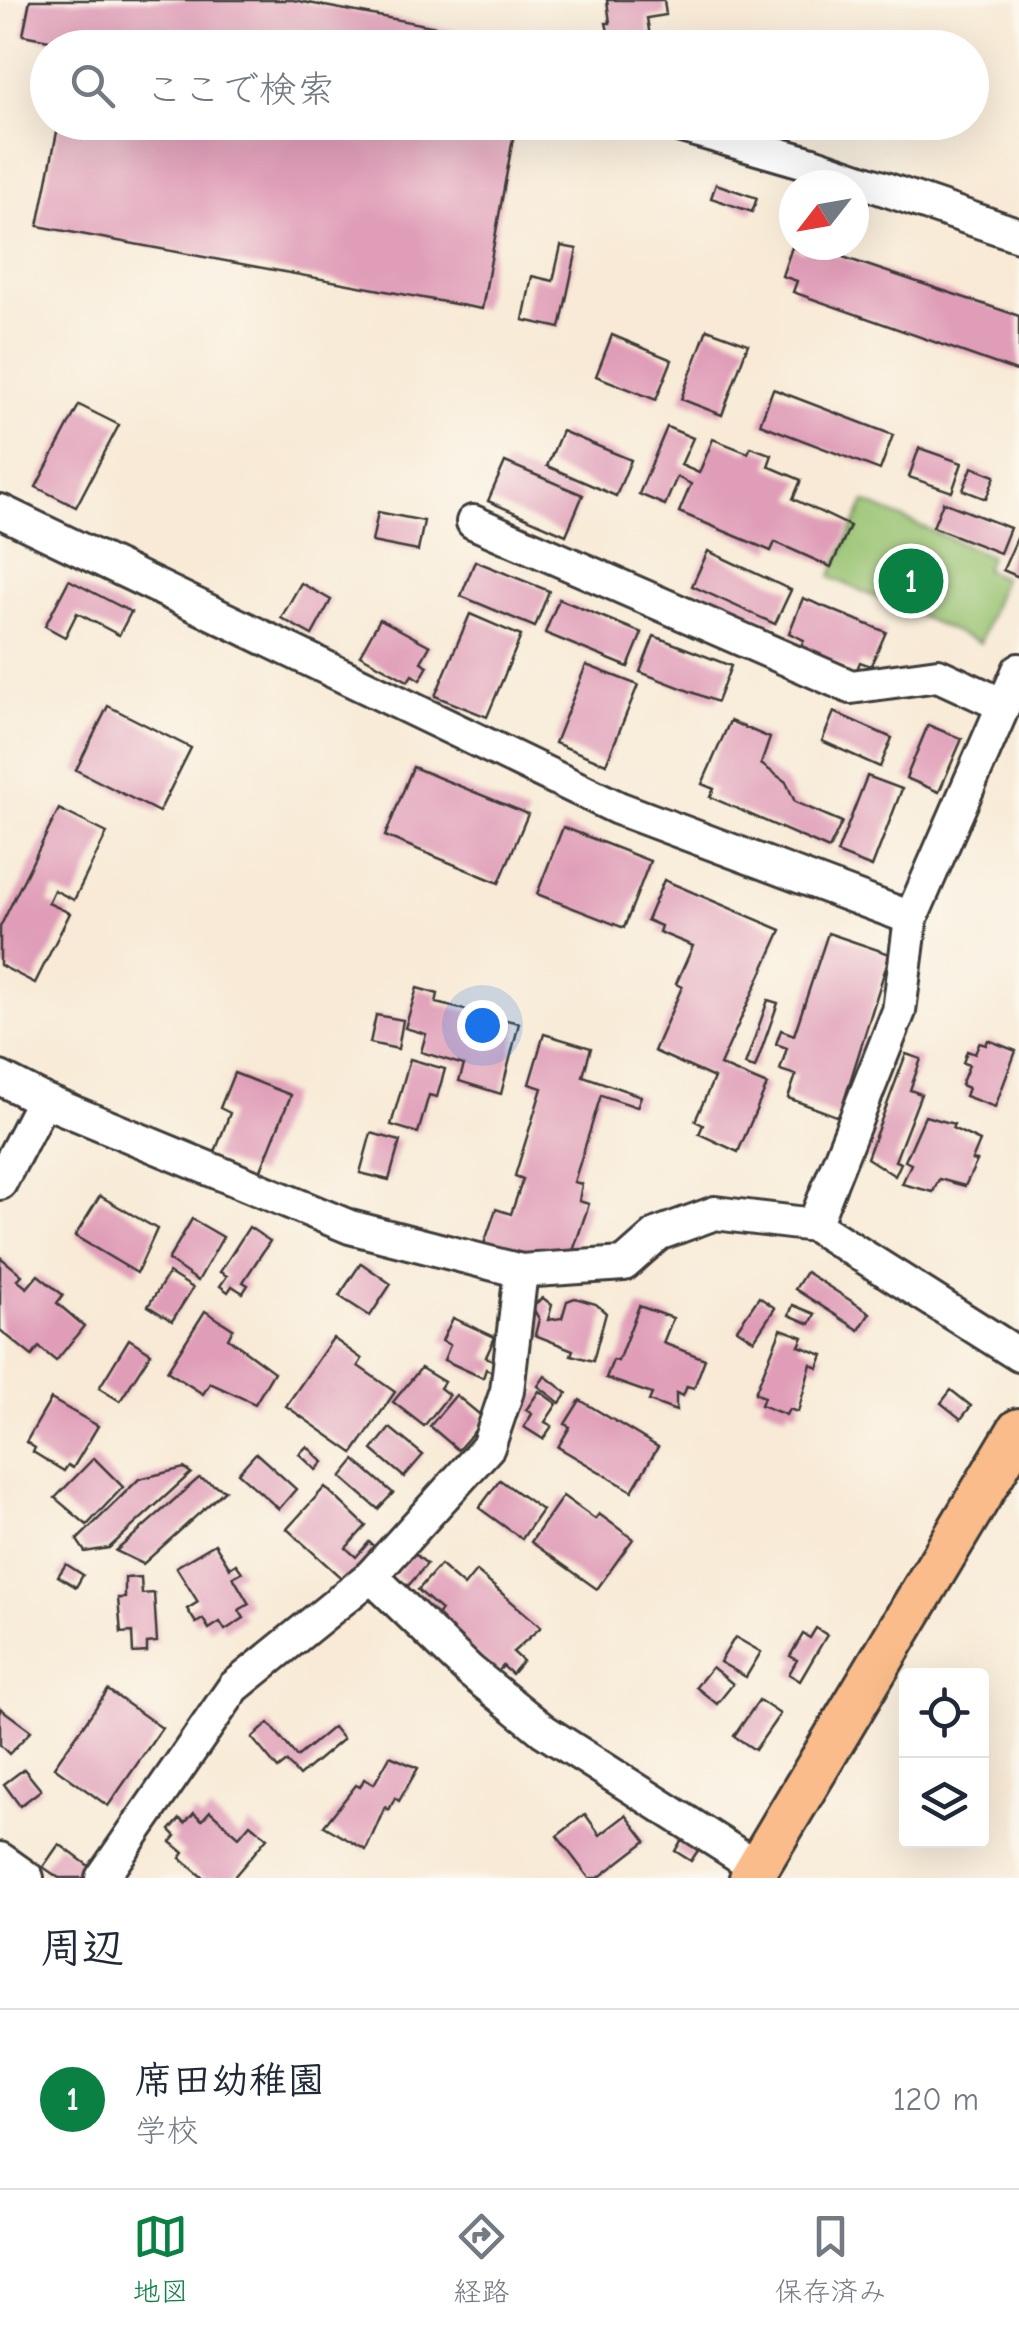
<!DOCTYPE html>
<html lang="ja">
<meta charset="utf-8">
<style>
:root{--surface:#fff;--page:#f2f2f3;--text:#1f2937;--muted:#747a83;--line:#e0e1e3;--accent:#0b8043}
body{margin:0;font-family:"Comic Neue","Klee One",sans-serif;background:var(--page);color:var(--text)}
.controls{position:absolute;right:30px;bottom:30px;display:grid;overflow:hidden;border-radius:10px;box-shadow:0 10px 40px #0002}
.controls button{width:90px;height:90px;display:grid;place-items:center;padding:0;border:0;border-bottom:2px solid var(--line);background:var(--surface);color:var(--text);font:50px sans-serif}
.compass{position:absolute;left:779px;top:170px;width:90px;height:90px;border-radius:50%;background:var(--surface);box-shadow:0 10px 40px #0002;rotate:239deg}
.you{position:absolute;left:482px;top:1025px;width:35px;height:35px;margin:-25px;border:8px solid #fff;border-radius:50%;background:#1a73e8;box-shadow:0 0 0 15px #1a73e833}
.badge{display:grid;place-items:center;width:65px;height:65px;border-radius:50%;background:var(--accent);color:#fff;font-size:32px;font-weight:700}
.pin{position:absolute;translate:-50% -50%;border:5px solid #fff;box-shadow:0 2px 10px #0006}
.list{margin:0;padding:0;list-style:none}
h2{display:flex;justify-content:space-between;align-items:center;height:130px;margin:0;padding:0 40px;font-size:42px}
h2 small{font-size:32px;font-weight:400;color:var(--muted)}
.list li{display:grid;grid-template-columns:65px 1fr auto;gap:30px;align-items:center;box-sizing:border-box;height:180px;padding:0 40px;border-top:2px solid var(--line)}
.list b{display:block;font-size:38px;white-space:nowrap}
.list p{margin:0;font-size:32px;white-space:nowrap;color:var(--muted)}
.list em{font-size:32px;font-style:normal;color:var(--muted)}
.icon{flex:none;width:55px;height:55px;fill:none;stroke:currentColor;stroke-width:2;stroke-linecap:round;stroke-linejoin:round}
.map{position:relative;flex:none;width:1019px;height:1878px;overflow:hidden}
.search{position:absolute;background:var(--surface);box-shadow:0 10px 40px #0002;left:30px;right:30px;top:30px;height:110px;display:flex;align-items:center;gap:25px;box-sizing:border-box;padding:0 35px;border-radius:55px;color:var(--muted);font-size:38px}
.sheet{height:310px;background:var(--surface)}
nav{display:flex;justify-content:space-around;align-items:center;box-sizing:border-box;height:140px;border-top:2px solid var(--line);background:var(--surface);font-size:28px;color:var(--muted)}
nav a{display:grid;justify-items:center;gap:5px}
nav .on{color:var(--accent)}
.map>svg:first-child{display:block}
.green{fill:#97c26f;stroke:#5a6f46;stroke-width:2.5}
.building{fill:#e09db8}
.lines{fill:none;stroke-linecap:round;stroke-linejoin:round}
.minor-casing{stroke:#3d3b38;stroke-width:38}
.major-casing{stroke:#3d3b38;stroke-width:48}
.minor{stroke:#fff;stroke-width:32}
.major{stroke:#f9bc8a;stroke-width:42}
</style>
<div class="map">
<svg width="1019" height="1878" viewBox="0 0 1019 1878">
<rect width="100%" height="100%" fill="#fbf7ec"/>
<filter id="ink" filterUnits="userSpaceOnUse"><feTurbulence type="fractalNoise" baseFrequency=".01" numOctaves="2"/><feDisplacementMap in="SourceGraphic" scale="20" xChannelSelector="R" yChannelSelector="G"/><feConvolveMatrix kernelMatrix="1 2 1 2 8 2 1 2 1" color-interpolation-filters="sRGB"/></filter>
<filter id="wash" filterUnits="userSpaceOnUse"><feTurbulence type="fractalNoise" baseFrequency=".0048" numOctaves="4" result="noise"/><feDisplacementMap in="SourceGraphic" scale="40" xChannelSelector="R" yChannelSelector="G"/><feGaussianBlur stdDeviation="2.25" result="paint"/><feColorMatrix in="noise" values="0 0 0 0 0 0 0 0 0 0 0 0 0 0 0 0 0 1.4 0 .05"/><feComposite in="paint" operator="in"/></filter>
<g filter="url(#wash)">
<rect width="100%" height="100%" fill="#f8ead6"/>
<path class="green" d="M865,502L990,556L985,570L1003,578L980,643L830,577Z"/>
<g id="blocks">
<g class="building">
<path d="M30,0H293L500,39L498,48H90L23,35Z"/>
<path d="M607,0H664L666,15L647,18L652,48H612L606,23H610Z"/>
<path d="M59,122H516L482,309L38,226Z"/>
<path d="M716,184L757,198L752,212L711,198Z"/>
<path d="M807,245L1019,316V372L793,292L797,281L782,276L792,247L804,252Z"/>
<path d="M561,246L577,249L560,328L523,320L532,276L553,281Z"/>
<path d="M707,329L748,344L722,415L681,399Z"/>
<path d="M612,335L672,360L656,400L596,376Z"/>
<path d="M773,389L893,435L880,470L760,424Z"/>
<path d="M79,405L119,425L76,507L36,487Z"/>
<path d="M667,427L693,438L681,465L699,473L713,439L748,453L751,447L772,455L768,466L801,480L793,499L850,526L831,567L775,542L771,551L679,512L691,484L677,477L665,505L639,494Z"/>
<path d="M562,431L631,460L616,496L547,466Z"/>
<path d="M919,448L962,463L952,492L909,477Z"/>
<path d="M505,462L583,495L566,535L488,501Z"/>
<path d="M972,467L995,476L986,499L963,490Z"/>
<path d="M943,502L1010,528L1000,553L933,527Z"/>
<path d="M378,512L424,521L418,551L372,542Z"/>
<path d="M1019,534V577L1003,570Z"/>
<path d="M708,551L791,590L775,624L692,586Z"/>
<path d="M475,561L549,591L535,627L461,596Z"/>
<path d="M69,580L131,612L119,635L77,613L65,637L45,626Z"/>
<path d="M301,583L331,600L312,635L281,618Z"/>
<path d="M803,598L886,632L871,666L860,662L856,672L800,648L804,640L789,633Z"/>
<path d="M559,599L642,633L628,667L545,633Z"/>
<path d="M470,614L521,636L487,717L435,696Z"/>
<path d="M380,619L430,646L421,662L428,666L420,680L412,675L408,681L360,655Z"/>
<path d="M654,636L731,666L717,702L640,672Z"/>
<path d="M586,665L638,685L606,764L555,743Z"/>
<path d="M108,706L191,748L159,812L76,770Z"/>
<path d="M834,712L892,738L880,767L822,741Z"/>
<path d="M730,721L770,738L761,764L786,782L795,802L842,822L829,849L710,797L714,789L702,784Z"/>
<path d="M928,725L962,739L939,792L906,778Z"/>
<path d="M413,767L528,814L499,883L385,836Z"/>
<path d="M867,776L902,789L872,867L837,853Z"/>
<path d="M59,809L107,833L74,900L54,890L48,903L70,913L35,983L0,965V927Z"/>
<path d="M563,827L650,861L624,928L537,894Z"/>
<path d="M664,880L781,930L720,1065L767,1085L738,1152L699,1134L703,1125L695,1121L714,1078L654,1051L682,987L676,984L693,946L659,932L661,926L647,920Z"/>
<path d="M828,933L890,954L839,1117L788,1098L796,1075L780,1070L787,1048L776,1044L781,1030L794,1035Z"/>
<path d="M417,988L438,994L436,1003L519,1023L501,1094L459,1081L464,1065L421,1052L426,1034L405,1028Z"/>
<path d="M768,1000L778,1003L755,1068L745,1065Z"/>
<path d="M376,1015L403,1020L398,1049L370,1043Z"/>
<path d="M544,1034L591,1048L583,1076L641,1096L637,1107L601,1095L574,1182L582,1184L579,1201L589,1204L569,1263L536,1252L532,1264L483,1247L496,1209L511,1214L523,1179L515,1176L542,1088L529,1084Z"/>
<path d="M988,1040L1016,1051L995,1107L965,1096L968,1088L961,1085L969,1065L963,1063L967,1051L975,1054L979,1043L986,1045Z"/>
<path d="M906,1054L921,1059L910,1090L921,1094L895,1161L901,1163L895,1176L867,1158Z"/>
<path d="M410,1059L445,1069L437,1097L429,1095L418,1133L391,1125Z"/>
<path d="M234,1073L291,1095L259,1175L213,1157L230,1113L220,1108Z"/>
<path d="M925,1116L954,1124L952,1128L980,1141L972,1160L977,1161L965,1186L939,1179L933,1192L902,1184L911,1164L905,1161Z"/>
<path d="M371,1133L400,1141L389,1180L360,1173Z"/>
<path d="M100,1196L157,1229L137,1273L75,1236Z"/>
<path d="M192,1219L223,1237L198,1281L168,1260Z"/>
<path d="M249,1227L270,1241L243,1282L248,1285L243,1293L232,1286L228,1292L220,1286L227,1276L220,1272Z"/>
<path d="M0,1257L22,1275L17,1280L27,1288L38,1275L63,1295L57,1303L84,1326L56,1361L39,1347L32,1356L0,1330Z"/>
<path d="M361,1263L391,1284L370,1316L339,1296Z"/>
<path d="M806,1272L870,1313L859,1330L795,1289Z"/>
<path d="M169,1273L193,1288L172,1321L148,1306Z"/>
<path d="M759,1297L775,1308L754,1340L737,1329Z"/>
<path d="M543,1298L552,1305L548,1320L562,1318L567,1301L575,1298L596,1304L606,1313L593,1361L571,1355L573,1350L535,1335L539,1319L532,1306Z"/>
<path d="M793,1305L815,1314L810,1324L789,1315Z"/>
<path d="M639,1306L673,1318L663,1343L705,1359L694,1388L687,1386L683,1396L676,1393V1411L649,1401L652,1394L606,1378L613,1360L618,1361Z"/>
<path d="M205,1311L233,1329L228,1338L274,1372L255,1404L210,1383L203,1394L167,1371Z"/>
<path d="M453,1318L495,1337L486,1357L498,1363L494,1373L486,1369L483,1378L444,1360L450,1345L442,1341Z"/>
<path d="M781,1329L803,1337L799,1346L823,1355L818,1368L811,1364L798,1412L789,1409L786,1415L761,1405L764,1397L755,1393Z"/>
<path d="M333,1338L362,1359L358,1366L395,1392L353,1453L286,1406Z"/>
<path d="M129,1339L151,1353L120,1401L99,1388Z"/>
<path d="M421,1368L444,1382L440,1388L449,1395L424,1426L393,1402Z"/>
<path d="M545,1376L567,1393L560,1403L538,1386Z"/>
<path d="M951,1390L971,1406L961,1419L941,1403Z"/>
<path d="M539,1391L557,1404L545,1422L552,1426L543,1439L524,1427L532,1414L526,1410Z"/>
<path d="M456,1395L485,1419L458,1450L430,1426Z"/>
<path d="M51,1399L98,1426L73,1468L68,1465L64,1471L33,1452L35,1448L26,1442Z"/>
<path d="M580,1400L658,1447L632,1491L558,1447L570,1427L565,1424Z"/>
<path d="M390,1428L423,1455L404,1477L372,1450Z"/>
<path d="M307,1446L323,1462L316,1470L299,1454Z"/>
<path d="M256,1453L296,1489L279,1509L238,1473Z"/>
<path d="M94,1458L123,1487L87,1525L55,1498Z"/>
<path d="M355,1460L393,1493L378,1509L341,1477Z"/>
<path d="M184,1468L191,1473L109,1548L85,1552L77,1540L139,1479Z"/>
<path d="M199,1478L225,1490L143,1564L116,1551Z"/>
<path d="M500,1480L542,1510L522,1539L479,1508Z"/>
<path d="M325,1487L366,1526L346,1548L356,1557L369,1542L380,1552L349,1585L287,1529Z"/>
<path d="M563,1496L595,1519L599,1514L633,1539L597,1589L531,1542Z"/>
<path d="M215,1544L230,1568L236,1564L242,1572L233,1577L249,1604L239,1610L244,1618L225,1630L220,1622L209,1629L203,1619L196,1623L187,1609L198,1602L176,1567Z"/>
<path d="M414,1553L427,1564L408,1586L395,1576Z"/>
<path d="M66,1564L83,1575L76,1587L58,1576Z"/>
<path d="M440,1565L464,1586L476,1571L541,1627L513,1652L523,1661L512,1674L503,1666L497,1673L434,1618L441,1610L418,1590Z"/>
<path d="M141,1577L142,1594L154,1593L157,1642L147,1643V1652L133,1653L132,1632L121,1633L118,1598H125V1578Z"/>
<path d="M816,1628L827,1635L800,1681L789,1674L797,1660L790,1656L803,1634L810,1638Z"/>
<path d="M735,1637L761,1652L746,1677L720,1662Z"/>
<path d="M712,1667L733,1684L717,1704L696,1687Z"/>
<path d="M108,1690L162,1728L108,1806L54,1767Z"/>
<path d="M759,1700L780,1714L755,1750L734,1736Z"/>
<path d="M0,1708L31,1731L9,1754L0,1745Z"/>
<path d="M269,1723L297,1757L333,1727L343,1739L299,1776L287,1762L278,1769L252,1738Z"/>
<path d="M390,1756L418,1768L399,1801L395,1798L389,1810L385,1807L366,1850L324,1826L356,1785L360,1787L364,1779L374,1784Z"/>
<path d="M24,1769L41,1790L20,1806L4,1784Z"/>
<path d="M210,1811L239,1837L250,1824L267,1838L233,1878H203L180,1858L184,1853L171,1842L176,1836L170,1830L180,1819L185,1823L194,1813L202,1820Z"/>
<path d="M585,1814L600,1835L626,1815L646,1841L598,1878H589L557,1836Z"/>
<path d="M682,1839L699,1849L691,1861L675,1851Z"/>
<path d="M59,1844L93,1869L87,1878H59L43,1867Z"/>
</g>
</g>
</g>
<g filter="url(#ink)">
<use href="#blocks" fill-opacity="0" stroke="#3d3b38" stroke-width="2.5"/>
<g class="lines">
<g class="minor-casing">
<g id="minor">
<path d="M668,122L809,163L1019,235"/>
<path d="M0,511L618,808L911,918"/>
<path d="M473,522L851,687L938,675L1003,705"/>
<path d="M1019,670L911,918L899,1011L814,1225L1019,1355"/>
<path d="M0,1078L43,1100L350,1227L521,1271L624,1264L658,1234L715,1213L814,1225"/>
<path d="M0,1183L43,1100"/>
<path d="M371,1576L470,1671L544,1731L757,1867"/>
<path d="M0,1859L27,1878"/>
<path d="M102,1878L234,1687L371,1576L488,1447L507,1391L521,1271"/>
</g>
</g>
<g class="major-casing">
<path id="major" d="M751,1878L1019,1430"/>
</g>
<use href="#minor" class="minor"/>
<use href="#major" class="major"/>
</g>
</g>
</svg>
<div class="controls">
<button><svg class="icon" aria-label="locate" viewBox="0 0 24 24"><circle cx="12" cy="12" r="6"/><path d="M12 2v4M12 18v4M2 12h4M18 12h4"/></svg></button>
<button><svg class="icon" aria-label="layers" viewBox="0 0 24 24"><path d="M12 4l9 5-9 5-9-5zM3 14l9 5 9-5"/></svg></button>
</div>
<svg class="compass" viewBox="-18 -18 36 36"><path d="M0-13l5 13h-10z" fill="#e53935"/><path d="M0 13l5-13h-10z" fill="#747a83"/></svg>
<div class="you"></div>
<div class="pin badge" style="left:911px;top:581px">1</div>
<div class="search"><svg class="icon" aria-label="search" viewBox="0 0 24 24"><circle cx="10" cy="10" r="6"/><path d="M15 15l6 6"/></svg>ここで検索</div>
</div>
<section class="sheet">
<h2>周辺<small></small></h2>
<ul class="list">
<li><span class="badge">1</span><div><b>席田幼稚園</b><p>学校</p></div><em>120 m</em></li>
</ul>
</section>
<nav>
<a class="on"><svg class="icon" aria-label="map" viewBox="0 0 24 24"><path d="M3 6l6-2 6 2 6-2v14l-6 2-6-2-6 2zM9 4v14M15 6v14"/></svg>地図</a>
<a><svg class="icon" aria-label="directions" viewBox="0 0 24 24"><path d="M12 3l9 9-9 9-9-9zM9 14v-3h6M13 9l2 2-2 2"/></svg>経路</a>
<a><svg class="icon" aria-label="saved" viewBox="0 0 24 24"><path d="M7 4h10v16l-5-4-5 4z"/></svg>保存済み</a>
</nav>
